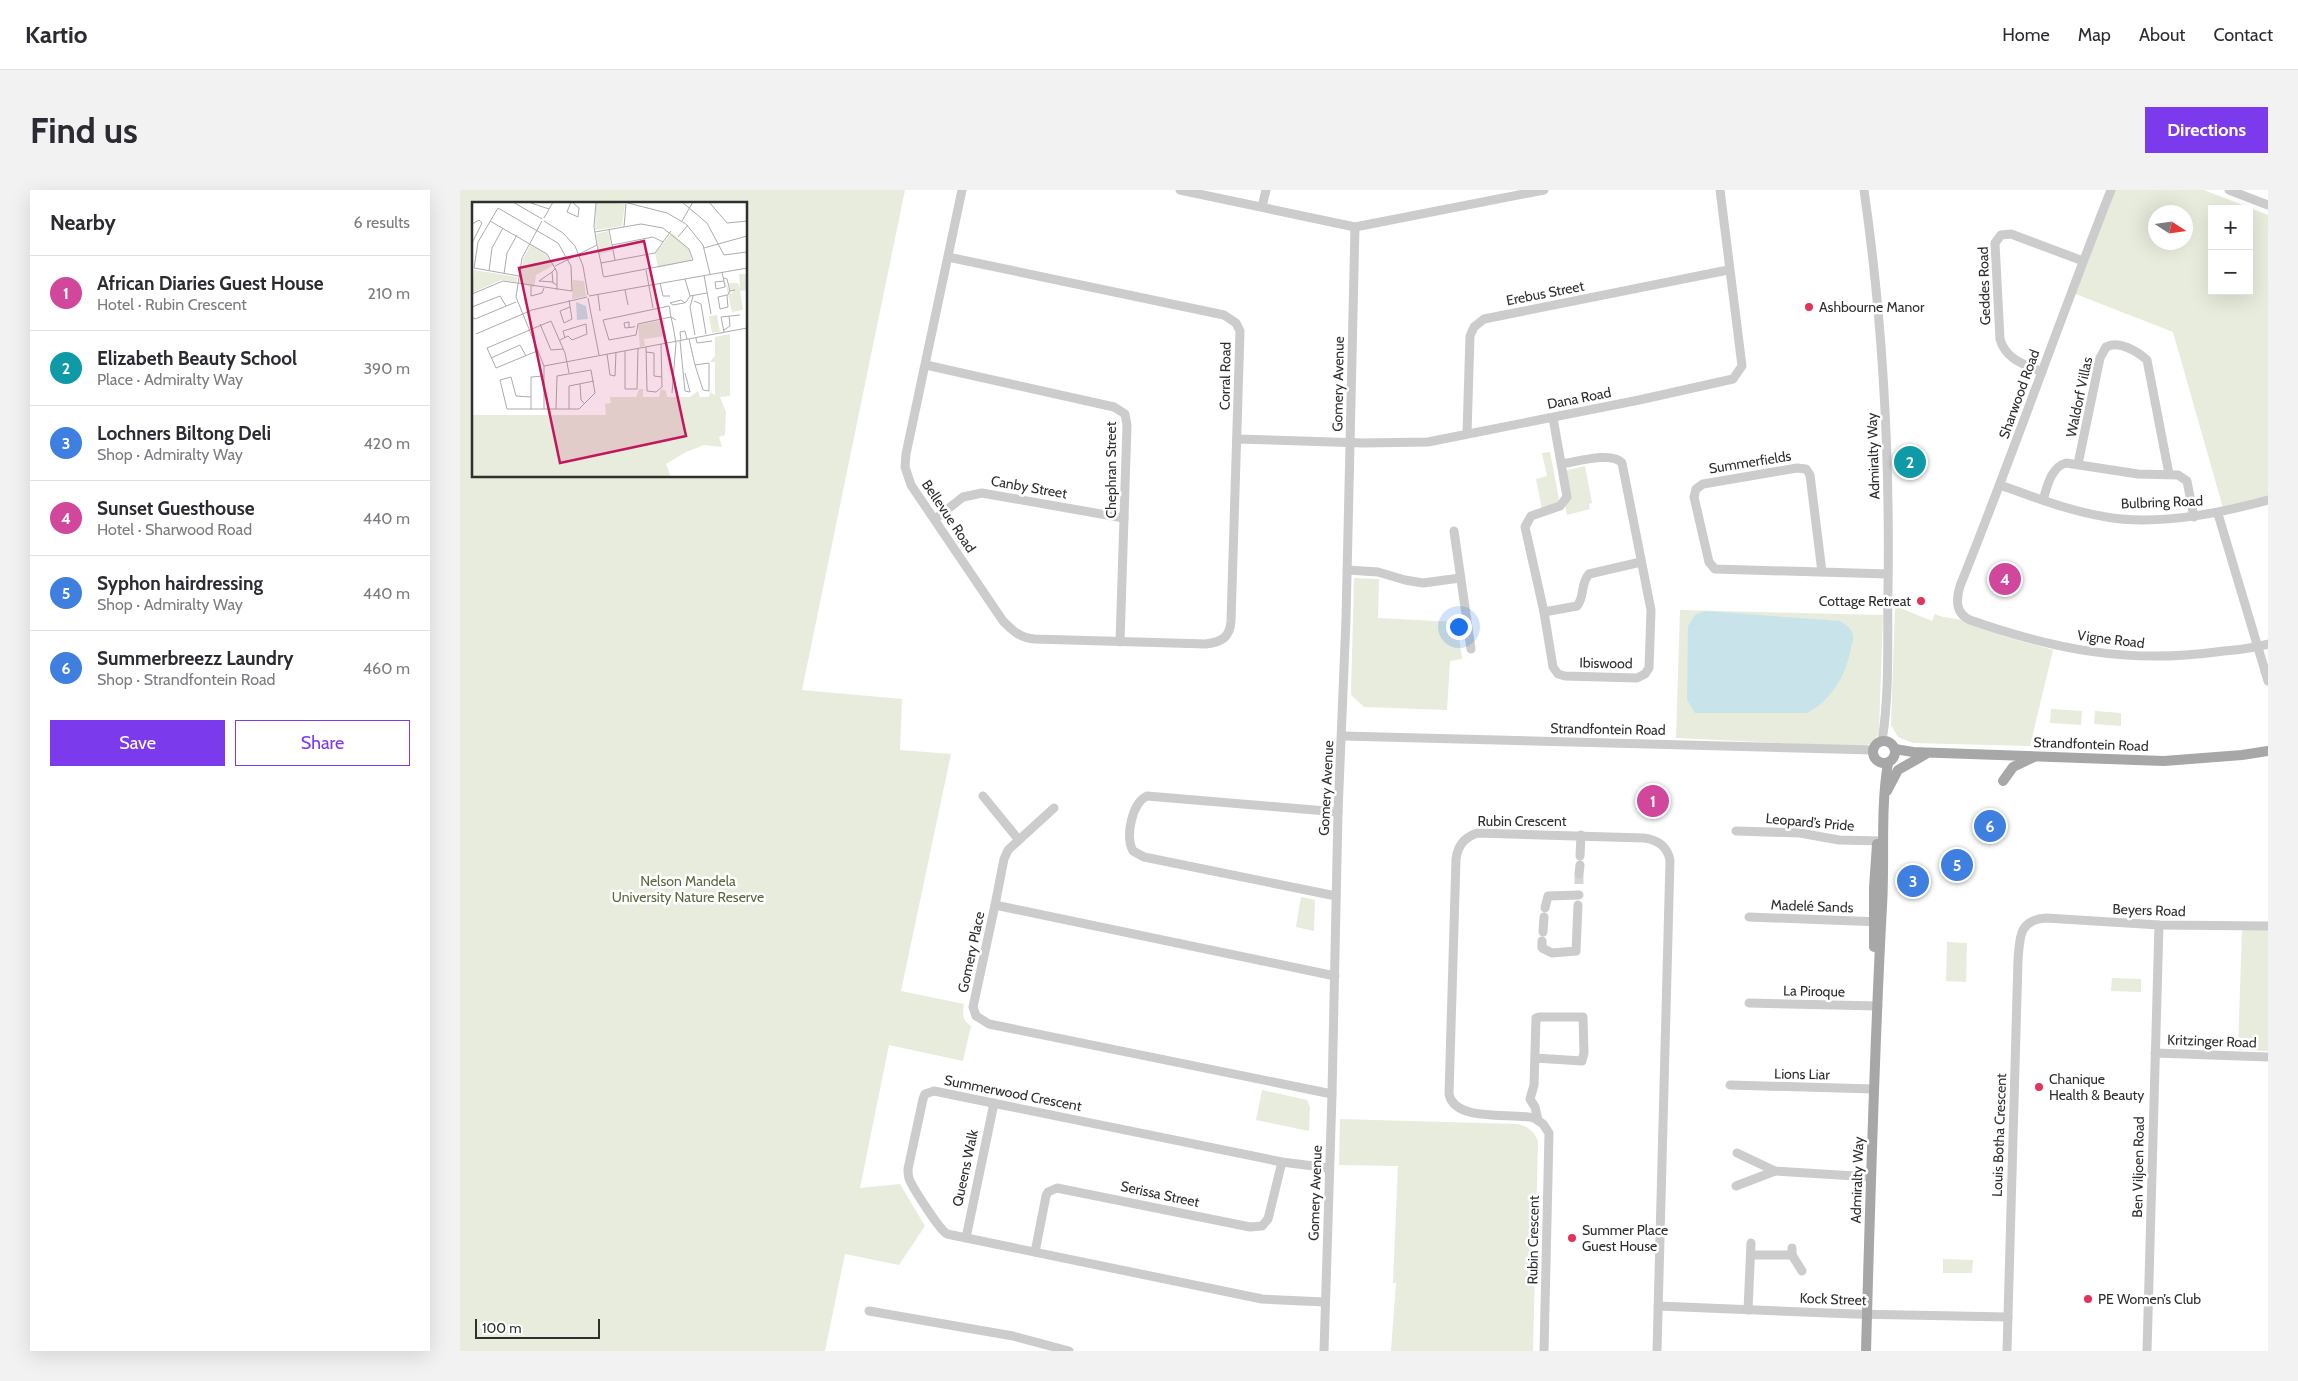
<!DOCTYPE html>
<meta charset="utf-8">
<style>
:root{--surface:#fff;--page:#f2f2f3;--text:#2b2b33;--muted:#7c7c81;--line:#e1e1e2;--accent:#7c3aed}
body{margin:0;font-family:Cabin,sans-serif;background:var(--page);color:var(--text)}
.controls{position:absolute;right:15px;top:15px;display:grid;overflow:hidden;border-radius:0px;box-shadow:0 5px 20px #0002}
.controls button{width:45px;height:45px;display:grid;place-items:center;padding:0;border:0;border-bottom:1px solid var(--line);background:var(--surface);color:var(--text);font:25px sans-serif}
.compass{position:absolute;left:1688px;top:15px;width:45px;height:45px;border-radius:50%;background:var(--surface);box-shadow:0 5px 20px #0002;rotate:102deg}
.scale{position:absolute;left:15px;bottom:12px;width:125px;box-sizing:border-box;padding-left:5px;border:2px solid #2f2f2f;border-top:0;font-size:14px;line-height:18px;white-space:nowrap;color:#2f2f2f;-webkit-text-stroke:4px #fff;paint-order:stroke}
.you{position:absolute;left:998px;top:436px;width:18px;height:18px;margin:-12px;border:4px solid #fff;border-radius:50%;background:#1a73e8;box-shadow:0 0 0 8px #1a73e833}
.badge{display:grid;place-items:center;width:32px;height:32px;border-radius:50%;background:var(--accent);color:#fff;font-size:16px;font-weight:700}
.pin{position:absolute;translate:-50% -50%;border:2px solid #fff;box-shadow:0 1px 5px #0006}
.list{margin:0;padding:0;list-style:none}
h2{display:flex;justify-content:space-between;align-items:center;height:65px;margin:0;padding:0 20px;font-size:21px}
h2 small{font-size:16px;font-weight:400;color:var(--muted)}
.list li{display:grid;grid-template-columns:32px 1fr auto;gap:15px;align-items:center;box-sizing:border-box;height:75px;padding:0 20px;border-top:1px solid var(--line)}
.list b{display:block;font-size:19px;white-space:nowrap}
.list p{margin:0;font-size:16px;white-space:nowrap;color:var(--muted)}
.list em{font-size:16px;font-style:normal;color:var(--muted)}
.actions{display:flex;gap:10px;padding:15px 20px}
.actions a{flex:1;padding:11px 0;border:1px solid var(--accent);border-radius:0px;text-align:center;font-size:18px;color:var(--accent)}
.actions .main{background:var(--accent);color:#fff}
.map{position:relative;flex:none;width:1808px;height:1161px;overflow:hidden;border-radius:0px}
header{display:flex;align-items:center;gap:30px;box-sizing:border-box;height:70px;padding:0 25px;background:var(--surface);border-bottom:1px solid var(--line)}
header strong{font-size:24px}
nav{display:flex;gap:28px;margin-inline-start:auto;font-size:18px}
.intro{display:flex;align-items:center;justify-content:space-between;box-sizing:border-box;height:120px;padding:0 30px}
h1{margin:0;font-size:35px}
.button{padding:12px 22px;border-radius:0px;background:var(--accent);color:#fff;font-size:18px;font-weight:700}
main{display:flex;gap:30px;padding:0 30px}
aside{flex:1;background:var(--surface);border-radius:0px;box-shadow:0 5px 20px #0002}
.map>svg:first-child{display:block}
.green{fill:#e7ecdd;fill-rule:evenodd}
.water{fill:#c9e3eb}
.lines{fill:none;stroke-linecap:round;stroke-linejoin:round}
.minor-tunnel{stroke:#d5d5d5;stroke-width:9;stroke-dasharray:9 4.5;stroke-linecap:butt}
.minor{stroke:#ccc;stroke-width:9}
.major{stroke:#a7a7a7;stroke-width:10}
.poi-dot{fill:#e23458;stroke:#fff;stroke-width:2}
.labels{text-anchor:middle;stroke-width:5;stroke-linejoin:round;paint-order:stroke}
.street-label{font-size:14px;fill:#2f2f2f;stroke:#fff}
.poi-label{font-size:14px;fill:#2f2f2f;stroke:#fff;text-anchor:start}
.park-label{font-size:14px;fill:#586a3d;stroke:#fff}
.inset-road{fill:none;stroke:#acacac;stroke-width:1}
.view{fill:#c2185b;fill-opacity:0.15;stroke:#c2185b;stroke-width:2.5}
.inset-edge{fill:none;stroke:#2f2f2f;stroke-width:2.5}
</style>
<header>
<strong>Kartio</strong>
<nav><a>Home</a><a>Map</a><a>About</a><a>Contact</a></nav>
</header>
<div class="intro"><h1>Find us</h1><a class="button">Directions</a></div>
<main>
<aside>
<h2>Nearby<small>6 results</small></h2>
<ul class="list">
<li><span class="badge" style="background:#d1479c">1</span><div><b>African Diaries Guest House</b><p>Hotel · Rubin Crescent</p></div><em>210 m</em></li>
<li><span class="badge" style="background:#0f9aa8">2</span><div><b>Elizabeth Beauty School</b><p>Place · Admiralty Way</p></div><em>390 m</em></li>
<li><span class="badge" style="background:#3f7fe0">3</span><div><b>Lochners Biltong Deli</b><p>Shop · Admiralty Way</p></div><em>420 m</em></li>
<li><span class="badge" style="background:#d1479c">4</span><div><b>Sunset Guesthouse</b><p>Hotel · Sharwood Road</p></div><em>440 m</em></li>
<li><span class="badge" style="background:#3f7fe0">5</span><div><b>Syphon hairdressing</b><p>Shop · Admiralty Way</p></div><em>440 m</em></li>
<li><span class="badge" style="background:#3f7fe0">6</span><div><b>Summerbreezz Laundry</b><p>Shop · Strandfontein Road</p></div><em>460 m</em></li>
</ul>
<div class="actions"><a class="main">Save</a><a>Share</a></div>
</aside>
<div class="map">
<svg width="1808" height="1161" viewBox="0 0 1808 1161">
<rect width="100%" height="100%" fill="#fff"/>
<g class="green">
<path d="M0,0H445L342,500L442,509L440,560L491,564L441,801L504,814C502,824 502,830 511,836L503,871L429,855L400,998L440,994L465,1036L439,1075L385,1064L365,1161H0ZM14,14H286V286H14Z"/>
<path d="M1653,0H1744L1808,25V306L1763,318L1713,142L1613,103ZM1752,19H1789V101H1752ZM1696,22H1726V52H1696Z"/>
<path d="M1090,262L1099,309L1098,313L1082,319L1076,289L1087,286L1082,263Z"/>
<path d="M1125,276L1132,313L1129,314L1130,319L1107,325L1105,315L1104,281Z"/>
<path d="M894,388L919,389L918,428L997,432L1002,469L990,471L987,520L904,517L891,505Z"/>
<path d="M1435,416L1472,431L1475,424L1483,427L1503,430L1543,446L1593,460L1570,556L1453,553L1438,547L1431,535Z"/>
<path d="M1220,420L1423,425L1419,540C1417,550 1412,554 1402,557L1216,548Z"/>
<path d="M1591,519L1622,521L1621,535L1590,533Z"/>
<path d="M1635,521L1661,523V536L1634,534Z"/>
<path d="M841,707L855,710L854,741L836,737Z"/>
<path d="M1782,739L1808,740V861L1778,860Z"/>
<path d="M1487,752L1507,753L1506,792L1486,791Z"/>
<path d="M1652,788L1681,789V802L1651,801Z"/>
<path d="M802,900L847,910L850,917L849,941L796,930Z"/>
<path d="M880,929L1056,934C1068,936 1073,940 1078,951L1073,1161H931L936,1093H933L938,976L879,975Z"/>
<path d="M1483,1069L1513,1070L1512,1083H1483Z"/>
</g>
<path class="water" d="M1245,421L1380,431C1385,434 1392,439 1393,445C1394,449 1392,454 1391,457C1387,484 1372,510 1347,523H1235L1227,510L1228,436L1235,425Z"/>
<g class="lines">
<path class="minor-tunnel" d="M1119,694V684"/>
<g class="minor">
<path d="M720,0L895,37L1084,0"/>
<path d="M1404,0C1423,132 1430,266 1428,400C1427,450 1430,501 1422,551"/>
<path d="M1651,0C1599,131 1553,265 1500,396C1496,409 1495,423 1510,430C1593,459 1667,474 1756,462C1773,460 1791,459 1808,454"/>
<path d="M1769,0L1808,15"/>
<path d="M802,17L806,0"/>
<path d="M488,67L764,125L776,133L780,141L771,431C770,448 761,452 746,454L575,449C560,448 553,441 543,431L451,295L445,277L446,264C465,176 483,88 502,0"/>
<path d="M466,175L654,217L665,224L667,235L660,452"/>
<path d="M1582,182C1564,174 1546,170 1540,149L1535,53L1541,45L1551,44L1623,71"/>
<path d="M1093,228L1107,307L1100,316L1071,326L1065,337L1084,422L1093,477L1098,484L1105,486L1177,488L1185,484L1189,478L1191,420L1162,273C1152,261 1116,272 1102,274"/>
<path d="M1007,243L1010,146L1014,137L1024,129L1268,80"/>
<path d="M777,249L903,253L968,252L1179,210L1273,189L1282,176L1260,0"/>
<path d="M1618,274L1640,168L1646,157C1658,150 1677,161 1687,170L1709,284"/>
<path d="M1540,295C1579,309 1620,325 1661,329C1711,333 1760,323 1808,310"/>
<path d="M1583,310C1587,297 1591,277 1606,273L1678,284L1718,285L1727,291L1734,327"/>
<path d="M1758,324L1808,491"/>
<path d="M475,329L503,307L522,303L664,328"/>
<path d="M994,341L1011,459"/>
<path d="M887,380L918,382L945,390L963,393L1000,388"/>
<path d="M1362,382L1350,285L1346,279L1337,278L1243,294L1236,299L1234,307L1249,372L1255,379L1428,384"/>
<path d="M1084,422L1117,416C1125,407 1120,394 1129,384L1181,372"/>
<path d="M883,546L1413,560"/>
<path d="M523,606L558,649"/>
<path d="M1276,641L1340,643L1379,650L1422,651"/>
<path d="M1120,666L1121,645"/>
<path d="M1119,684L1120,675"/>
<path d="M876,706L684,667L673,661C665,646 672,613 687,606L878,622"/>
<path d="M535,715L544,669L548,660L594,618"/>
<path d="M1085,718L1088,706L1119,705"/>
<path d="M1289,727L1421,732"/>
<path d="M1083,742L1084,727"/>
<path d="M1082,751V758L1092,763L1116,761L1118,715"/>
<path d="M1289,813L1418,816"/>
<path d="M1695,863L1808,867"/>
<path d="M1075,868L1122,871L1124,863L1123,827H1079L1076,828L1074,895L1070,909L1075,917L1078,930"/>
<path d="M1270,895L1414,899"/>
<path d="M872,904L529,834L516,826L513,817L535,715L875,786"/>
<path d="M1277,963L1315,981L1411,987"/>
<path d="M1276,996L1315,981"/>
<path d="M506,1048L534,913"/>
<path d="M575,1062L586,1006L588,1002L597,998L790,1037L802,1036L808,1029L822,972"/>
<path d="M1291,1065H1332V1058"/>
<path d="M1332,1065L1342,1081"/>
<path d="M865,1112L802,1109L487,1044C479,1039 455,1001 450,991C448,987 448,984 448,979L463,909L465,904L474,901L822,972L869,978"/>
<path d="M1198,1116L1394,1124L1548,1127"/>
<path d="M1288,1120L1291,1053"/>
<path d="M409,1121L553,1146L609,1161"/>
<path d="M864,1161L872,904L878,622L886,429L895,37"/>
<path d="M1084,1161L1089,943L1083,934L1074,928C1051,922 995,933 989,904L996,669C998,655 1004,648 1017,643L1184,648C1198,650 1207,656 1210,670L1197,1161"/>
<path d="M1547,1161L1558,770C1560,748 1558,730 1586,728L1699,735L1808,736"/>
<path d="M1687,1161L1699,735"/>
</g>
<g class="major">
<circle cx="1424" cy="562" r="11"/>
<path d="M1435,559L1453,562L1704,571L1782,565L1808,561"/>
<path d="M1543,591L1553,577L1574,567"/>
<path d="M1427,601L1438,580L1466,564"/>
<path d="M1414,757V698L1417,654"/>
<path d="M1406,1161C1410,1013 1414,864 1422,716C1425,668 1420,621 1428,573"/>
</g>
</g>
<g class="poi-dot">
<circle cx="1349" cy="117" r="5"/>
<circle cx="1461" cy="411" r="5"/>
<circle cx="1579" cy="897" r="5"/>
<circle cx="1112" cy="1048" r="5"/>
<circle cx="1628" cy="1109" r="5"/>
</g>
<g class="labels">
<g class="street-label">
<text transform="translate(1524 96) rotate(-92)" y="5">Geddes Road</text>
<text transform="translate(1085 103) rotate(-11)" y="5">Erebus Street</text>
<text transform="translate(765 186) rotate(-89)" y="5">Corral Road</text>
<text transform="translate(878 194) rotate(-89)" y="5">Gomery Avenue</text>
<text transform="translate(1559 204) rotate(-70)" y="5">Sharwood Road</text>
<text transform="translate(1619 207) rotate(-78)" y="5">Waldorf Villas</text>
<text transform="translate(1119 208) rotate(-11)" y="5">Dana Road</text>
<text transform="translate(1413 266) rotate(-92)" y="5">Admiralty Way</text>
<text transform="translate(1290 272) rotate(-9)" y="5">Summerfields</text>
<text transform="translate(651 280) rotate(-90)" y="5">Chephran Street</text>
<text transform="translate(569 297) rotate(10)" y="5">Canby Street</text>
<text transform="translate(1702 312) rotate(-2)" y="5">Bulbring Road</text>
<text transform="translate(489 326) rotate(56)" y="5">Bellevue Road</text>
<text transform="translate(1651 449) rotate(7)" y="5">Vigne Road</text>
<text transform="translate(1146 473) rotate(1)" y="5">Ibiswood</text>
<text transform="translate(1148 539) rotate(1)" y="5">Strandfontein Road</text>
<text transform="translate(1631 554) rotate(2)" y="5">Strandfontein Road</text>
<text transform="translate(866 598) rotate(-87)" y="5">Gomery Avenue</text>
<text x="1062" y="636">Rubin Crescent</text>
<text transform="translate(1350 632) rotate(5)" y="5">Leopard’s Pride</text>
<text transform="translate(1352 716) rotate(2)" y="5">Madelé Sands</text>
<text transform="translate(1689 720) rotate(2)" y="5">Beyers Road</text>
<text transform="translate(511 762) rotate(-78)" y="5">Gomery Place</text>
<text transform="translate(1354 801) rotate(1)" y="5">La Piroque</text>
<text transform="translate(1752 851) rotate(2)" y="5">Kritzinger Road</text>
<text transform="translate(1342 884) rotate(1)" y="5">Lions Liar</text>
<text transform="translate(553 903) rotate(11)" y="5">Summerwood Crescent</text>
<text transform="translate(1539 945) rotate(-88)" y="5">Louis Botha Crescent</text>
<text transform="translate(1678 977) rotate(-89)" y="5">Ben Viljoen Road</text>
<text transform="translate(505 978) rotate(-78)" y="5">Queens Walk</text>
<text transform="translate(1397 990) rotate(-88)" y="5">Admiralty Way</text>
<text transform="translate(855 1003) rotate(-88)" y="5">Gomery Avenue</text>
<text transform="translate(700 1004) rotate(12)" y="5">Serissa Street</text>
<text transform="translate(1073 1050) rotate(-89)" y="5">Rubin Crescent</text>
<text transform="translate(1373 1109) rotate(2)" y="5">Kock Street</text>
</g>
<g class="poi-label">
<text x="1359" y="122">Ashbourne Manor</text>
<text x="1451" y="416" text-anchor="end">Cottage Retreat</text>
<text x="1589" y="894">Chanique<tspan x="1589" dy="16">Health &amp; Beauty</tspan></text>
<text x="1122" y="1045">Summer Place<tspan x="1122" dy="16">Guest House</tspan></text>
<text x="1638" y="1114">PE Women’s Club</text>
</g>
<g class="park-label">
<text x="228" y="696">Nelson Mandela<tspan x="228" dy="16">University Nature Reserve</tspan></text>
</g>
</g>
<g transform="translate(12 12)">
<rect width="275" height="275" fill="#fff"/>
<path d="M124,0L153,2L150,24L123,28ZM136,29L140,49L127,52L124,32ZM200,31L217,47L220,58L186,66L183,51ZM59,42L74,52L82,63L64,73L62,85L47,81L51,57ZM2,68L45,75V80L29,78L0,91ZM267,72H274L275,88L268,89L271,108L260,110L253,79L259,92L262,88L259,89L257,81H266L268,86ZM101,78L112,79L114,94L100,97ZM245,113L248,130L240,131L237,114ZM192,118L194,134L172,137L173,144L168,145L166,123ZM258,132V194L248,195L254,210L253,233L247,235L250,245L232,243L214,250L194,262L199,275H0V213H134L133,202L139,201L138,195H164L167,187H171V195H187L189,187L194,189L195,195H218L226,189L228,195H237L238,190L243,193V160H238L243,154V135Z" fill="#e7ecdd"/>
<path d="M104,100L114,104L116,117L105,118Z" fill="#c9e3eb"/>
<path class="inset-road" d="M41,0L70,17M99,0L95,10L106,15L107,6L100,0M152,0L195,11L214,22L231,43L238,72M210,0L235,21L252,53L275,50M237,0L255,21L275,19M59,1L77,7M72,16L81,0M18,19L75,52L85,70V88M70,19L50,56L44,95L72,164V207M72,19L91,31L103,44L111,64L116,93M210,19L221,0M0,22L7,18L10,21L0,41M152,25L154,2M137,28L143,58M123,30L169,22L191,26L217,47L221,58L132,75L131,73L129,61L125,43L122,25L124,0M206,35L216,23M140,43L181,35L191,40M232,46L275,34M129,61L183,51L199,29M83,64L125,43M84,66L80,70L81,81L85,83M174,68L181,106M17,69L20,46L31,26M80,70L67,79L81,80M250,70L252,79L253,84V85L244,87L243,80L252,79M32,72L35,51L45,33M232,73L239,112M252,76L255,77L258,89L263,88M213,77L218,94L235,91M188,81L191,94H198M59,84V94L70,91L72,86M153,88L156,103M0,92L31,79L100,89L99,64L86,41L26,6L6,40L2,66L47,74M126,93L128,109M255,93L246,95L248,107L256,105L255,94L258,89M117,94L275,66M221,94L218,105L223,133M116,96L127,153M97,98L100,117L92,121L88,109L98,105M222,99L229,102L234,132M213,101L209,98L198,101L201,103L212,101L214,100L218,94M0,105L28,94L34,104M0,115L3,117L44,100M68,122L79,148L91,147M157,125V120L152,121L153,126L162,125L163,124M252,128L258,124L257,114M252,130L249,115L268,113M4,132L60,108L115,95M224,136L225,141L240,139M217,137L223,163L231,188L237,189V161L223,163M88,138L96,134L100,138L115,132L114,122L91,129L93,136M209,138L208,130L213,129L215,137M208,139L213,189L218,190M174,145L175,189L184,190L190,185L189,142M65,149L24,166L15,146L79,119L93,151L97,171M153,149V187H165L166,146M174,150L182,151V174L190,175M135,152L138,173L143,174L144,150M19,156L48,143L54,154M72,164L275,126M213,171L218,190M108,182L109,198L113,202M200,191L204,141L201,124L199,115L198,110V107L197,104L131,118L137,138L164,133L166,122L199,115L204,118M59,195L44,194L39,175L28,178L35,207H107L123,191L119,168L85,174L84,207M59,207V175L72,174M97,207V184L122,179"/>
<path class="view" d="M172,39L214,234L88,261L47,66Z"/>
<rect width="275" height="275" class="inset-edge"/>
</g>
</svg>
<div class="controls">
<button>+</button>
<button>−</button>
</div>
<svg class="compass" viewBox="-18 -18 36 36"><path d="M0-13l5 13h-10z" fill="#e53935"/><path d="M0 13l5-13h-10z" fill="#7c7c81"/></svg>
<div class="scale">100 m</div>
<div class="you"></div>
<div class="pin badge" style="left:1193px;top:611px;background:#d1479c">1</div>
<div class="pin badge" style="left:1450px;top:272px;background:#0f9aa8">2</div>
<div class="pin badge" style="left:1453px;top:691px;background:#3f7fe0">3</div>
<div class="pin badge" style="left:1545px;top:389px;background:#d1479c">4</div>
<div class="pin badge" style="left:1497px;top:675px;background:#3f7fe0">5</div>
<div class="pin badge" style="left:1530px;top:636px;background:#3f7fe0">6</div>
</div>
</main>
